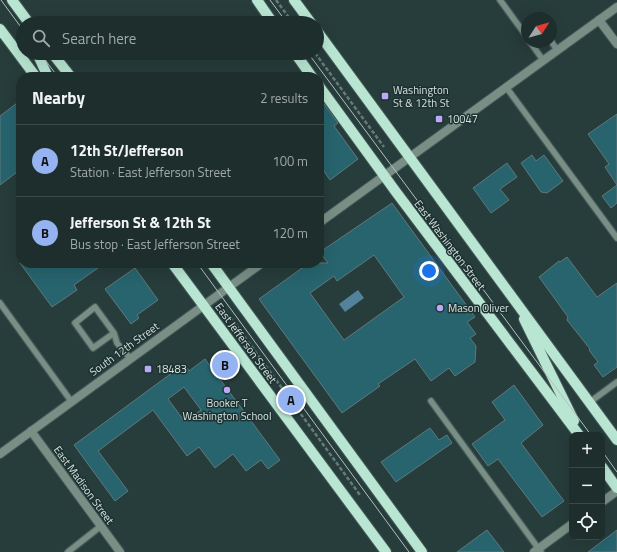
<!DOCTYPE html>
<meta charset="utf-8">
<style>
:root{--surface:#1d2e2c;--page:#2a3a38;--text:#f1f3f6;--muted:#a0a8a9;--line:#3b4a48;--accent:#95b2f1}
body{margin:0;font-family:"Titillium Web",sans-serif;background:var(--page);color:var(--text)}
.controls{position:absolute;right:12px;bottom:12px;display:grid;overflow:hidden;border-radius:8px;box-shadow:0 4px 16px #0002}
.controls button{width:36px;height:36px;display:grid;place-items:center;padding:0;border:0;border-bottom:1px solid var(--line);background:var(--surface);color:var(--text);font:20px sans-serif}
.compass{position:absolute;left:521px;top:12px;width:36px;height:36px;border-radius:50%;background:var(--surface);box-shadow:0 4px 16px #0002;rotate:54deg}
.you{position:absolute;left:429px;top:271px;width:14px;height:14px;margin:-10px;border:3px solid #fff;border-radius:50%;background:#1a73e8;box-shadow:0 0 0 6px #1a73e833}
.badge{display:grid;place-items:center;width:26px;height:26px;border-radius:50%;background:var(--accent);color:#111;font-size:13px;font-weight:700}
.pin{position:absolute;translate:-50% -50%;border:2px solid #fff;box-shadow:0 1px 4px #0006}
.list{margin:0;padding:0;list-style:none}
h2{display:flex;justify-content:space-between;align-items:center;height:52px;margin:0;padding:0 16px;font-size:17px}
h2 small{font-size:13px;font-weight:400;color:var(--muted)}
.list li{display:grid;grid-template-columns:26px 1fr auto;gap:12px;align-items:center;box-sizing:border-box;height:72px;padding:0 16px;border-top:1px solid var(--line)}
.list b{display:block;font-size:15px;white-space:nowrap}
.list p{margin:0;font-size:13px;white-space:nowrap;color:var(--muted)}
.list em{font-size:13px;font-style:normal;color:var(--muted)}
.icon{flex:none;width:22px;height:22px;fill:none;stroke:currentColor;stroke-width:2;stroke-linecap:round;stroke-linejoin:round}
.map{position:relative;flex:none;width:617px;height:552px;overflow:hidden}
.search{position:absolute;background:var(--surface);box-shadow:0 4px 16px #0002;left:16px;top:16px;width:308px;height:44px;display:flex;align-items:center;gap:10px;box-sizing:border-box;padding:0 14px;border-radius:22px;color:var(--muted);font-size:15px}
.panel{position:absolute;background:var(--surface);box-shadow:0 4px 16px #0002;left:16px;top:72px;width:308px;height:196px;border-radius:16px}
.map>svg:first-child{display:block}
.water{fill:#53839b}
.building{fill:#27646e;stroke:#61787c;fill-rule:evenodd}
.lines{fill:none;stroke-linecap:round;stroke-linejoin:round}
.lane-casing{stroke:#465b59;stroke-width:8}
.street-casing{stroke:#465b59;stroke-width:10}
.primary-casing{stroke:#465b59;stroke-width:12}
.path{stroke:#677a78;stroke-width:2.5;stroke-dasharray:4 2;stroke-linecap:butt}
.lane{stroke:#798f86;stroke-width:5.5}
.street{stroke:#798f86;stroke-width:8}
.primary{stroke:#b9e6d3;stroke-width:10}
.tram{stroke:#b1c0bf;stroke-width:1}
.poi-dot{fill:#baaaf6;stroke:#1d3230;stroke-width:1.5}
.labels{text-anchor:middle;stroke-width:3;stroke-linejoin:round;paint-order:stroke}
.poi-label{font-size:11px;fill:#d4e1e0;stroke:#1d3230;text-anchor:start}
.street-label{font-size:11px;fill:#d4e1e0;stroke:#1d3230}
</style>
<div class="map">
<svg width="617" height="552" viewBox="0 0 617 552">
<rect width="100%" height="100%" fill="#273d3b"/>
<path class="water" d="M358,290L364,298L345,312L339,304Z"/>
<g class="building">
<path d="M319,97L338,123L334,126L358,159L330,180L319,164Z"/>
<path d="M21,100V169L0,185V116Z"/>
<path d="M617,114V185L605,167L609,164L588,134Z"/>
<path d="M532,155L536,161L544,155L563,181L547,193L541,192L521,163Z"/>
<path d="M507,163L517,177L500,189L509,200L491,213L473,188Z"/>
<path d="M617,185V203L611,208L602,196Z"/>
<path d="M392,203L475,317L467,322L476,334L470,338L476,346L475,362L455,376L449,368L431,381L415,359L378,384L380,386L342,413L259,299L309,263H328L320,252ZM374,255L404,297L344,340L310,293L334,276L337,281Z"/>
<path d="M567,257L597,297L617,283V367L603,377L594,365L598,362L589,350L590,349L567,320L568,317L539,277L559,261L560,262Z"/>
<path d="M20,263H105L74,285L77,290L52,307Z"/>
<path d="M135,268L158,300L137,315L139,318L131,324L105,289Z"/>
<path d="M205,359L280,460L268,469L261,460L246,471L233,454L215,468L199,447L187,456L153,410L98,451L128,491L115,501L74,445L184,364L189,371ZM184,387L201,410L185,422L168,399Z"/>
<path d="M514,385L543,425L521,443L564,501L542,517L498,459L488,466L472,444L505,420L492,402Z"/>
<path d="M430,428L439,440L447,435L452,443L396,482L381,462Z"/>
<path d="M487,530L504,552H457Z"/>
<path d="M617,530V552H588Z"/>
</g>
<g class="lines">
<g class="lane-casing">
<g id="lane">
<path d="M500,0L527,37"/>
<path d="M551,41L557,50"/>
<path d="M530,42L543,60"/>
<path d="M506,87L617,238"/>
<path d="M0,303L71,401"/>
<path d="M114,333L93,348L75,323L95,307L114,333L117,343L130,358"/>
<path d="M431,401L541,552"/>
<path d="M590,402L617,382"/>
<path d="M68,552L101,526"/>
</g>
</g>
<g class="street-casing">
<g id="street">
<path d="M599,20L617,44"/>
<path d="M319,223L617,7"/>
<path d="M31,431L120,552"/>
<path d="M0,454L262,263"/>
<path d="M602,502L617,491"/>
<path d="M534,552L572,524"/>
</g>
</g>
<g class="primary-casing">
<g id="primary">
<path d="M12,0L29,23"/>
<path d="M257,0L273,23"/>
<path d="M294,0L311,23"/>
<path d="M0,29L36,77"/>
<path d="M317,31L617,440"/>
<path d="M37,53L48,77"/>
<path d="M52,53L71,77"/>
<path d="M295,53L312,77"/>
<path d="M319,86L396,192L579,435"/>
<path d="M172,263L386,552"/>
<path d="M211,263L422,552"/>
<path d="M524,319L574,421"/>
<path d="M602,467L617,488"/>
</g>
</g>
<g class="path">
<path d="M276,0L293,23"/>
<path d="M315,53L384,147"/>
<path d="M230,317L360,495"/>
</g>
<use href="#lane" class="lane"/>
<use href="#street" class="street"/>
<use href="#primary" class="primary"/>
<g class="tram">
<path d="M1,0L23,30"/>
<path d="M270,0L287,23"/>
<path d="M40,53L58,77"/>
<path d="M308,53L591,435"/>
<path d="M197,263L409,552"/>
<path d="M602,451L617,472"/>
</g>
</g>
<g class="poi-dot">
<rect x="381" y="92" width="8" height="8" rx="2"/>
<rect x="435" y="115" width="8" height="8" rx="2"/>
<circle cx="440" cy="308" r="4"/>
<rect x="144" y="365" width="8" height="8" rx="2"/>
<circle cx="227" cy="390" r="4"/>
</g>
<g class="labels">
<g class="poi-label">
<text x="393" y="94">Washington<tspan x="393" dy="13">St &amp; 12th St</tspan></text>
<text x="447" y="123">10047</text>
<text x="448" y="312">Mason Oliver</text>
<text x="156" y="373">18483</text>
<text x="227" y="407" text-anchor="middle">Booker T<tspan x="227" dy="13">Washington School</tspan></text>
</g>
<g class="street-label">
<text transform="translate(450 245) rotate(53)" y="4">East Washington Street</text>
<text transform="translate(246 343) rotate(54)" y="4">East Jefferson Street</text>
<text transform="translate(124 349) rotate(-36)" y="4">South 12th Street</text>
<text transform="translate(84 485) rotate(54)" y="4">East Madison Street</text>
</g>
</g>
</svg>
<div class="controls">
<button>+</button>
<button>−</button>
<button><svg class="icon" aria-label="locate" viewBox="0 0 24 24"><circle cx="12" cy="12" r="6"/><path d="M12 2v4M12 18v4M2 12h4M18 12h4"/></svg></button>
</div>
<svg class="compass" viewBox="-18 -18 36 36"><path d="M0-13l5 13h-10z" fill="#e53935"/><path d="M0 13l5-13h-10z" fill="#a0a8a9"/></svg>
<div class="you"></div>
<div class="pin badge" style="left:291px;top:400px">A</div>
<div class="pin badge" style="left:225px;top:365px">B</div>
<div class="search"><svg class="icon" aria-label="search" viewBox="0 0 24 24"><circle cx="10" cy="10" r="6"/><path d="M15 15l6 6"/></svg>Search here</div>
<section class="panel">
<h2>Nearby<small>2 results</small></h2>
<ul class="list">
<li><span class="badge">A</span><div><b>12th St/Jefferson</b><p>Station · East Jefferson Street</p></div><em>100 m</em></li>
<li><span class="badge">B</span><div><b>Jefferson St &amp; 12th St</b><p>Bus stop · East Jefferson Street</p></div><em>120 m</em></li>
</ul>
</section>
</div>
